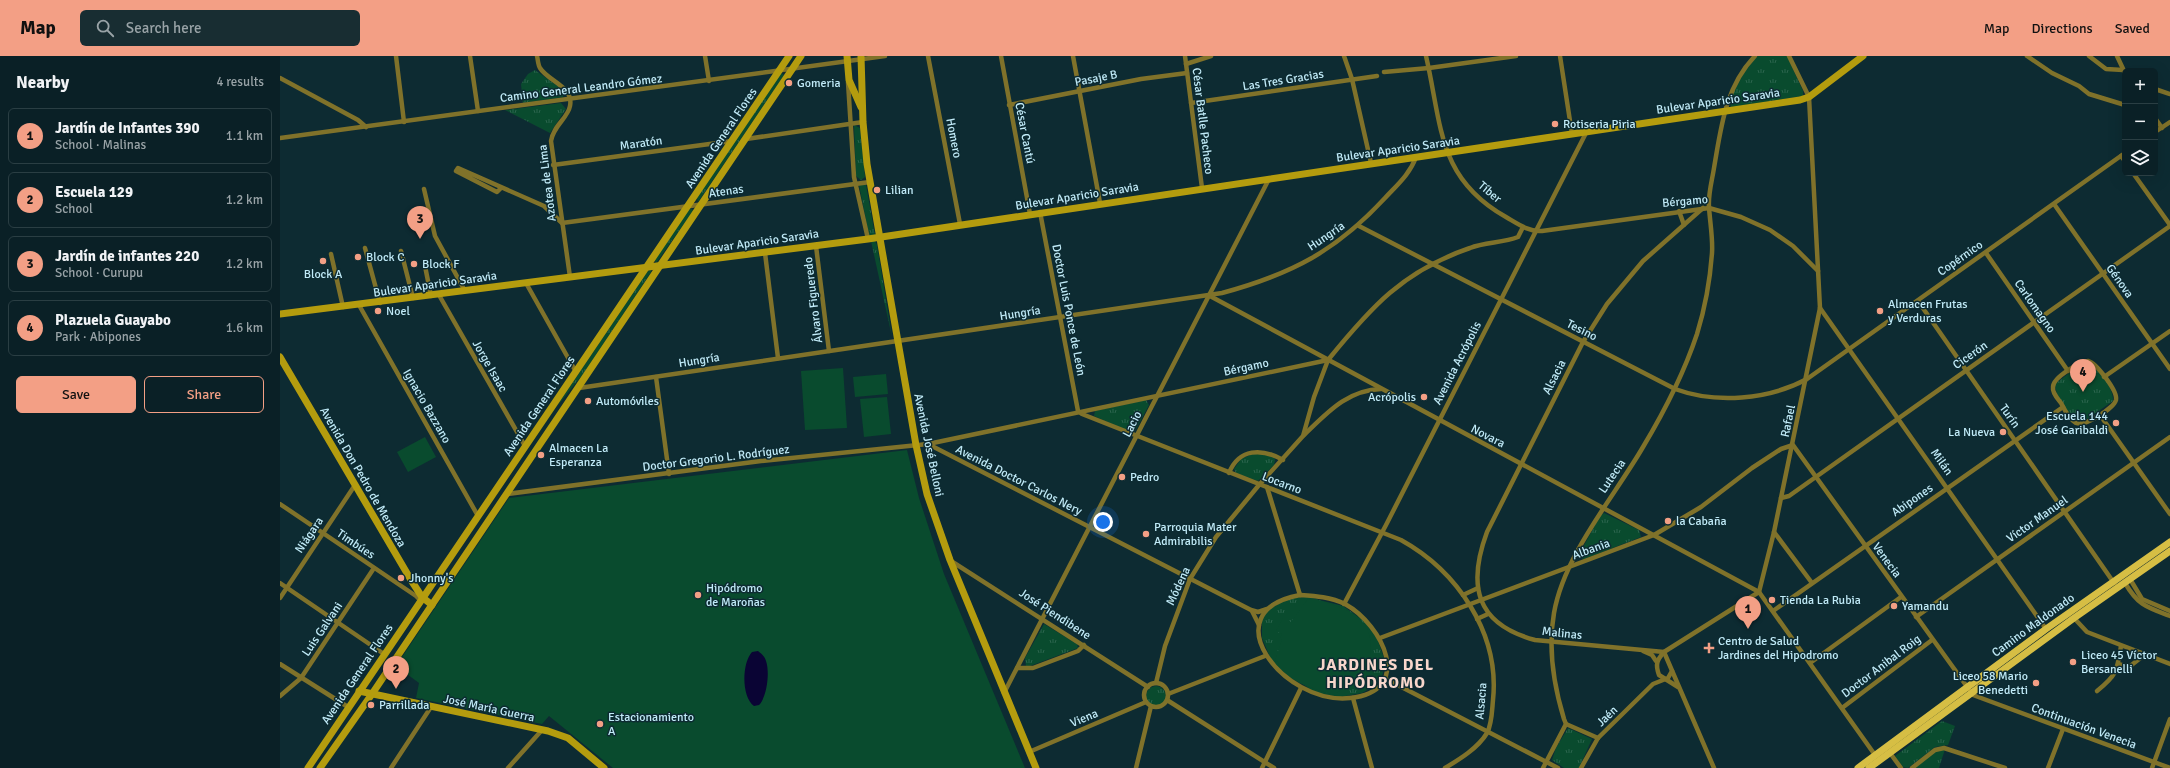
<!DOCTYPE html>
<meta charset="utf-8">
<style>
:root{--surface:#0a2026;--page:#182d32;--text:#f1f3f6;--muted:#99a3a7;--line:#2a3e43;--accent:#f39f85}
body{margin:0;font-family:Signika,sans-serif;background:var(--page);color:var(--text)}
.controls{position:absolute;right:12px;top:12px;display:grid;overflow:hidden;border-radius:6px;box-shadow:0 4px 16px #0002}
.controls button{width:36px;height:36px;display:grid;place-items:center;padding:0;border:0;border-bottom:1px solid var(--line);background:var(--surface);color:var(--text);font:20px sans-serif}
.you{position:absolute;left:823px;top:466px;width:14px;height:14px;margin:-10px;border:3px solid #fff;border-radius:50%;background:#1a73e8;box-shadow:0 0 0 6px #1a73e833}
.badge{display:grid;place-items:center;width:26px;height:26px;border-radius:50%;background:var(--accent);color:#111;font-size:13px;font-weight:700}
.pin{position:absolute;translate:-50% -33px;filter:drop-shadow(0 1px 2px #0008)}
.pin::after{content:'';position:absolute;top:21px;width:14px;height:12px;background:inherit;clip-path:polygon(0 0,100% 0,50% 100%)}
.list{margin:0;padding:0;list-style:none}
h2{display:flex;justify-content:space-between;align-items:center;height:52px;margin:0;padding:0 16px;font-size:17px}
h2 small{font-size:13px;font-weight:400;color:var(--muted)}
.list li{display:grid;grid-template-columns:26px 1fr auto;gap:12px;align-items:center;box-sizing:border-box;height:56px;margin:0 8px 8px;padding:0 8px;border:1px solid var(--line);border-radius:6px}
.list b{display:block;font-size:15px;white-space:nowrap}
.list p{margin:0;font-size:13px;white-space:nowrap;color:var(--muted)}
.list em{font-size:13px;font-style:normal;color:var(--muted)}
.actions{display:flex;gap:8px;padding:12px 16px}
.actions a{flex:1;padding:9px 0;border:1px solid var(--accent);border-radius:6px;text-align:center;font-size:14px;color:var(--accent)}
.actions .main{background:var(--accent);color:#111}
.icon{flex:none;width:22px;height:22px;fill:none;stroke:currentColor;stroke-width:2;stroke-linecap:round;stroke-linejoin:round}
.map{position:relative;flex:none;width:1890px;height:712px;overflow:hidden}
header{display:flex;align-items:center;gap:24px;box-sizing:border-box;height:56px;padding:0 20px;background:var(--accent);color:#111}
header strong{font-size:19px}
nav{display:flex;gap:22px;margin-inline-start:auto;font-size:14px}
.search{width:280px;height:36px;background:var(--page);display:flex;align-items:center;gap:10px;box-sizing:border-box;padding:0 14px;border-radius:6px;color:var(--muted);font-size:15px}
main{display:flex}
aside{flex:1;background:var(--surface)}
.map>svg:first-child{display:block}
.grass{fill:url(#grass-tufts)}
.garden{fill:#094b2e}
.water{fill:#0a0434}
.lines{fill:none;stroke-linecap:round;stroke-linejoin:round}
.street{stroke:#80722a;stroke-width:4.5}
.secondary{stroke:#b49c0e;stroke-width:7}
.primary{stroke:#d6be44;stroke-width:7}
.poi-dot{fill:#f39f85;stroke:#0d2b32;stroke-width:1.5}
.labels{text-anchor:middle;stroke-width:3;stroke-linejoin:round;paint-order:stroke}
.street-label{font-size:12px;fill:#c1ebf8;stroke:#0d2b32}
.poi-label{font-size:12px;fill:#c1ebf8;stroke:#0d2b32;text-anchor:start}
.district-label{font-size:16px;font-weight:bold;letter-spacing:1px;fill:#f7d6cb;stroke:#0d2b32}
</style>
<header>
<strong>Map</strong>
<div class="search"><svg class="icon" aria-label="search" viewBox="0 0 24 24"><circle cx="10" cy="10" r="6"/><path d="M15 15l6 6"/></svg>Search here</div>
<nav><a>Map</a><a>Directions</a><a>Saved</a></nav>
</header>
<main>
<aside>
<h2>Nearby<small>4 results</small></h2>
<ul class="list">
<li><span class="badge">1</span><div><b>Jardín de Infantes 390</b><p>School · Malinas</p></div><em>1.1 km</em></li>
<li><span class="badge">2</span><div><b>Escuela 129</b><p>School</p></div><em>1.2 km</em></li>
<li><span class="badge">3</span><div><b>Jardín de infantes 220</b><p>School · Curupu</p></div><em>1.2 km</em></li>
<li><span class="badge">4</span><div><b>Plazuela Guayabo</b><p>Park · Abipones</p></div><em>1.6 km</em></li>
</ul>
<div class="actions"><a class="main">Save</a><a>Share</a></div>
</aside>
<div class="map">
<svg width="1890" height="712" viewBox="0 0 1890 712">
<defs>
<pattern id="grass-tufts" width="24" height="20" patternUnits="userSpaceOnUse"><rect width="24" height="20" fill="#094b2e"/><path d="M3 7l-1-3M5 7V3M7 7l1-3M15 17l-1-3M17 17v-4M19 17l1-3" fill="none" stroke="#2b654d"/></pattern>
</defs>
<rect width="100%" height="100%" fill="#0d2b32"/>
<g class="grass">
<path d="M1478,0H1507L1523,35V40L1451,51C1446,38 1469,9 1478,0Z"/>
<path d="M255,14L283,34V41L243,47L241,28L248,18Z"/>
<path d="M501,17L504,19L418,146L417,142Z"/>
<path d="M281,47L286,53L270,77L225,54Z"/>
<path d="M574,69L580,72L585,121L581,124L576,120Z"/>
<path d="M579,129H586L595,179H589Z"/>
<path d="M409,153H412L413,155L376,207L375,204Z"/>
<path d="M591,185H595L597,189L612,281Z"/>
<path d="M371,214V216L303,318L274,354L254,384L368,215Z"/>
<path d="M1808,307C1818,313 1834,332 1833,345L1804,365C1791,366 1775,340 1775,328L1797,311Z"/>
<path d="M866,344L869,349L855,375L851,376L814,360L815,355Z"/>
<path d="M975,397L994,401L995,404L994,409L978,425L956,417L954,413L961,403Z"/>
<path d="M1324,457L1359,474L1361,481L1304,503L1301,502L1300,497L1320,460Z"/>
<path d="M1027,541L1063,550L1084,565L1097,582L1104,602V613L1102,620L1091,632L1082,637L1060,641L1036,637L993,608L982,582V564L988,554L1008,542Z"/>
<path d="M764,568L797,588L798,592L750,610H746L745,602Z"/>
<circle cx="876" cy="640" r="10"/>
<path d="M1662,665L1675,670L1668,689L1655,691L1628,712L1623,711L1615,700Z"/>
<path d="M1288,672L1312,683L1299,712H1284L1272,704L1276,692Z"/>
<path d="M1665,693L1659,712H1634L1656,695Z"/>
</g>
<g class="garden">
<path d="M563,312L567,372L525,374L521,315Z"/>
<path d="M606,318L608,338L575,341L573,321Z"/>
<path d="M607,341L611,378L584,381L580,343Z"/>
<path d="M145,381L156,401L128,416L117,396Z"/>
<path d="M627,394L639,442L664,518L745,712H333L269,660L262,668L136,642L139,627L116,610L229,442Z"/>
<path d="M1033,542C1057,551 1090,555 1091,590C1091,601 1088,611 1082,619C1074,628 1062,632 1054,639C1038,634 1000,624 998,606L995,605L1002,583L1000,582L1002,578L996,575L1003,562L1011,566L1027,544Z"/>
</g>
<path class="water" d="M478,595C482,598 485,601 486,605C490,616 487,641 479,649L474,650C461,640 462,607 472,596Z"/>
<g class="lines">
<g class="street">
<path d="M116,0L124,66"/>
<path d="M190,0L198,55"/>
<path d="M257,0C258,4 258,9 260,12C268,25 294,31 290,50C288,62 273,70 271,85L290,221"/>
<path d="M425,0L429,25"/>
<path d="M648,0L680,168"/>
<path d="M721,0L750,158"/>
<path d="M793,0L820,147"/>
<path d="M905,0L922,132"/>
<path d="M1064,0L1072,23L1091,107"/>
<path d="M1146,0C1162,69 1157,122 1226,161C1238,168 1249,176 1262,175L1429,152L1461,161L1490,174L1513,190L1538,215"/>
<path d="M1280,0L1292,78"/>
<path d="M1747,0L1772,17L1799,30L1809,38L1845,49"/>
<path d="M1809,0L1826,13L1843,14"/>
<path d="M1837,0L1845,17"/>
<path d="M906,8L931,0"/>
<path d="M1104,16L1149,12L1236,0"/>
<path d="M0,22L78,64L86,71"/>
<path d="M568,26L574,121L588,183"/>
<path d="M1875,33L1890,38"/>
<path d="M911,47L1097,20"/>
<path d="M729,49L861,23L907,17"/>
<path d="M1875,62L1882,72"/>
<path d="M1875,76L1890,66"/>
<path d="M0,82L605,0"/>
<path d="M466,83L583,66"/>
<path d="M1841,100L1845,105"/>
<path d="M273,109L452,85"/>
<path d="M1853,117L1890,169"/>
<path d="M221,132L217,136L176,115L178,112L264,150L282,167L590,126"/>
<path d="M144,133L155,180L185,235"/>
<path d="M1774,148L1890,313"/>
<path d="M1399,155L1404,169"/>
<path d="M760,156L798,355L802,358L1121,484C1177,515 1220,577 1213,644C1212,654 1212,668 1207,677C1198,692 1180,703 1165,712"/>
<path d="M1079,170L1395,333C1436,348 1488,344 1527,323L1845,97"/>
<path d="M536,190L549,295"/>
<path d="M85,192L100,247"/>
<path d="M121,195L133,242"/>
<path d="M485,197L498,302"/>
<path d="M1706,197L1788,315"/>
<path d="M51,198L63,251"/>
<path d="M145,210L151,240"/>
<path d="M246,227L296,316"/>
<path d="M159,239L245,390"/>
<path d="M930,240L1479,536L1595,699"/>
<path d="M1638,245L1834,527"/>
<path d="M79,249L198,460"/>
<path d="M1540,252L1766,573"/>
<path d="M1808,305C1816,307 1838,335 1836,344C1834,352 1805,371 1796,367C1789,363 1784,353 1781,347C1778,343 1772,337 1773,331C1773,321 1800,306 1808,305Z"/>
<path d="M376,321L389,418"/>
<path d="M1824,321L1890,275"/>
<path d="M299,332L942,237C1012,218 1056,195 1105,142C1117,129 1130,118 1136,101"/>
<path d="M1820,359L1890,458"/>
<path d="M1024,379C1047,357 1067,334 1101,333"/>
<path d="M648,388L971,554L978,556L987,553"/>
<path d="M949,417C959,392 982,392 1003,404"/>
<path d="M987,431L1020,539"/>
<path d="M227,438L481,405L648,388L1048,304C1091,251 1123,215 1190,192C1205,186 1223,187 1238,181L1243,171"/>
<path d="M1501,442L1509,440L1890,170"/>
<path d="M0,448L136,540L140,544"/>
<path d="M1494,476L1532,527"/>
<path d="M671,505L868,631"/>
<path d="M1850,523L1862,543L1890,555"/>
<path d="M0,527L104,598"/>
<path d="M1845,527C1858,549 1866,551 1890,560"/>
<path d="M1479,536L1494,476L1540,252L1529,41L1509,0"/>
<path d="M1020,539C1035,540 1051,541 1065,548C1103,569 1135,635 1070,642C1003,649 931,555 1020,539Z"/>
<path d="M1183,539L1198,532"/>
<path d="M0,542L75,429"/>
<path d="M1064,548L1106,469L1307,75"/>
<path d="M972,555L979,569"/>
<path d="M1493,555L1783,351"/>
<path d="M1636,561L1890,381"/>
<path d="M1794,562L1807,576L1890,608"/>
<path d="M1197,563L1208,558"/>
<path d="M1100,582L1374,479L1421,451L1472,412L1501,393L1513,389L1693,639L1890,712"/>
<path d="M1363,595L1372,599L1376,605"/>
<path d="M1384,596L1255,584C1196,568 1187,530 1207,476L1303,286L1327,248L1363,205L1423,152"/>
<path d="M1384,596L1434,712"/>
<path d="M1530,607L1621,541"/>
<path d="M0,608L68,651"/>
<path d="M1838,608L1849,611L1863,600"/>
<path d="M737,612H753L798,595L804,589"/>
<path d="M1106,623L1278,712"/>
<path d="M876,627L885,590L910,523L936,481L979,429L1023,380L1034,341L1048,304"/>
<circle cx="876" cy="639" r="12"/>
<path d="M1398,631L1379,619C1375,608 1377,604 1384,596L1479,536"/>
<path d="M1817,635C1837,619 1837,615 1841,590"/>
<path d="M724,637L989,123"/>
<path d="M888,638L985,600"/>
<path d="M0,640L21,622L94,512"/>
<path d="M1073,642L1092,712"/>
<path d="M887,644L994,712"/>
<path d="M1562,652L1652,584"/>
<path d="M1318,682L1286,668L1284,663C1274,630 1268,591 1274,557C1284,499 1334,441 1363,391C1384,356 1404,317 1417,278C1425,252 1430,225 1432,197C1433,182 1430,167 1429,151C1428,138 1432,125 1434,112C1441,72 1445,31 1475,0"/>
<path d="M749,696L866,646"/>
<path d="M1610,697L1621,712"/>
<path d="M111,712L151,651"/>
<path d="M228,712L262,674"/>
<path d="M856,712L871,650"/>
<path d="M982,712L1021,632"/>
<path d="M1263,712L1286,668"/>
<path d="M1301,712L1318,682L1373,628L1388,622L1392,615"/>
<path d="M1632,712L1655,694L1664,692L1725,712"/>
<path d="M1768,712L1783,673"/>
<path d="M1872,712L1890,663"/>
</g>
<g class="secondary">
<path d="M567,0L569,24L581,51"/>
<path d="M581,0L583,66L587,108L636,389L647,438L670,504L756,712"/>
<path d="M0,258L588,183L1520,44L1529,41L1583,0"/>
<path d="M0,301L131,524L142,541L152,549"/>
<path d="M79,635L268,675L288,682L324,712"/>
<path d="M28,712L509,0"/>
<path d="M40,712L92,638L521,0"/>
</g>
<g class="primary">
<path d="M1578,712L1766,573L1890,486"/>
<path d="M1589,712L1794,562L1890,495"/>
</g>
</g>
<g class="poi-dot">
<circle cx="509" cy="27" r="4"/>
<circle cx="1275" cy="68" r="4"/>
<circle cx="597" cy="134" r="4"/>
<circle cx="78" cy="201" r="4"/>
<circle cx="43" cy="205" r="4"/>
<circle cx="134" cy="208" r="4"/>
<circle cx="98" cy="255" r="4"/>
<circle cx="1600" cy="255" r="4"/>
<circle cx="1144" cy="341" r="4"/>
<circle cx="308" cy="345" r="4"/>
<circle cx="1836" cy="367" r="4"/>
<circle cx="1723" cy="376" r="4"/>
<circle cx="261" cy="399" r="4"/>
<circle cx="842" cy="421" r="4"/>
<circle cx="1388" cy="465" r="4"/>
<circle cx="866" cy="478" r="4"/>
<circle cx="121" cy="522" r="4"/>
<circle cx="418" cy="539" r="4"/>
<circle cx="1492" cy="544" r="4"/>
<circle cx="1614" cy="550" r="4"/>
<path d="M1427 586h4v4h4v4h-4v4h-4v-4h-4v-4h4z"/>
<circle cx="1793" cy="606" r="4"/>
<circle cx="1756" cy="627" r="4"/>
<circle cx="91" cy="649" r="4"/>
<circle cx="320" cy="668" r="4"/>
</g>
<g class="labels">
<g class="street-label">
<text transform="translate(816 22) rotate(-11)" y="4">Pasaje B</text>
<text transform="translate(1003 24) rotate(-9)" y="4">Las Tres Gracias</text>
<text transform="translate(301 32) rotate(-7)" y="4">Camino General Leandro Gómez</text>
<text transform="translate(1438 45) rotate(-8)" y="4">Bulevar Aparicio Saravia</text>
<text transform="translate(923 65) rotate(83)" y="4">César Batlle Pacheco</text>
<text transform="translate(745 77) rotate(79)" y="4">César Cantú</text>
<text transform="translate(441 82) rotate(-56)" y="4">Avenida General Flores</text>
<text transform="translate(674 82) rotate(79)" y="4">Homero</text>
<text transform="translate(361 87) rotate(-8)" y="4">Maratón</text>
<text transform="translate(1118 93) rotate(-8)" y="4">Bulevar Aparicio Saravia</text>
<text transform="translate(267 127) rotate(-97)" y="4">Azotea de Lima</text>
<text transform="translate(446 135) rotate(-8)" y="4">Atenas</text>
<text transform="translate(1210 136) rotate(40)" y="4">Tíber</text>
<text transform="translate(797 140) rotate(-9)" y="4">Bulevar Aparicio Saravia</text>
<text transform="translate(1405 145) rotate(-5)" y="4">Bérgamo</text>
<text transform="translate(1046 180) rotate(-34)" y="4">Hungría</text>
<text transform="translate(477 186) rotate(-8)" y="4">Bulevar Aparicio Saravia</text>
<text transform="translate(1680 202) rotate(-35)" y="4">Copérnico</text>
<text transform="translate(1840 225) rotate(55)" y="4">Génova</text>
<text transform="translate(155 228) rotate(-8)" y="4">Bulevar Aparicio Saravia</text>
<text transform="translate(533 244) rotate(-97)" y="4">Álvaro Figueredo</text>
<text transform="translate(1755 250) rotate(55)" y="4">Carlomagno</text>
<text transform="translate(789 254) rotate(79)" y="4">Doctor Luis Ponce de León</text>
<text transform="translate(740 257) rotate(-9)" y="4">Hungría</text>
<text transform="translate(1302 274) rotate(27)" y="4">Tesino</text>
<text transform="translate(1690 299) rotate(-35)" y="4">Cicerón</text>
<text transform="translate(419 304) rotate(-9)" y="4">Hungría</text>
<text transform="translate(1177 307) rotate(-63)" y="4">Avenida Acrópolis</text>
<text transform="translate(210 310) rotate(60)" y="4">Jorge Isaac</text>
<text transform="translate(966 311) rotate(-12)" y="4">Bérgamo</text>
<text transform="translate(1274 321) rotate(-63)" y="4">Alsacia</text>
<text transform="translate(147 350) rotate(60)" y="4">Ignacio Bazzano</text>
<text transform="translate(259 350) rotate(-56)" y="4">Avenida General Flores</text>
<text transform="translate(1730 360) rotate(55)" y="4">Turín</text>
<text transform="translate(1508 365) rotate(-78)" y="4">Rafael</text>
<text transform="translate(852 368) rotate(-63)" y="4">Lacio</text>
<text transform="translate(1208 380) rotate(27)" y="4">Novara</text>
<text transform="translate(649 389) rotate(78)" y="4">Avenida José Belloni</text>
<text transform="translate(436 402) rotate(-7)" y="4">Doctor Gregorio L. Rodríguez</text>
<text transform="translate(1662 406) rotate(55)" y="4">Milán</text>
<text transform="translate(1332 420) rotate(-56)" y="4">Lutecia</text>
<text transform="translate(83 421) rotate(60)" y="4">Avenida Don Pedro de Mendoza</text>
<text transform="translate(739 424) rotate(27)" y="4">Avenida Doctor Carlos Nery</text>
<text transform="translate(1002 427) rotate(21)" y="4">Locarno</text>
<text transform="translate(1632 444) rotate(-35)" y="4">Abipones</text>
<text transform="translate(1757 463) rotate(-35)" y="4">Víctor Manuel</text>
<text transform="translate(29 479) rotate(-56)" y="4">Niágara</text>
<text transform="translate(76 488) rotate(34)" y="4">Timbúes</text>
<text transform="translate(1311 493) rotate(-20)" y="4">Albania</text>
<text transform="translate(1607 504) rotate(54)" y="4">Venecia</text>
<text transform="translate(898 530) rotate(-65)" y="4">Módena</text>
<text transform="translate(775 558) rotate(33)" y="4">José Piendibene</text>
<text transform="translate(1753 569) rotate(-36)" y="4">Camino Maldonado</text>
<text transform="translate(42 573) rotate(-56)" y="4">Luis Galvani</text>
<text transform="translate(1282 577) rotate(6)" y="4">Malinas</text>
<text transform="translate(1601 610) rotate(-37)" y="4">Doctor Anibal Roig</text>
<text transform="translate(77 618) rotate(-56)" y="4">Avenida General Flores</text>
<text transform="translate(1201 645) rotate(-85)" y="4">Alsacia</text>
<text transform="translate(209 652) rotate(12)" y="4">José María Guerra</text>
<text transform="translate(1327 660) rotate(-44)" y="4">Jaén</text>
<text transform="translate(804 662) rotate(-23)" y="4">Viena</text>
<text transform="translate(1804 670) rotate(20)" y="4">Continuación Venecia</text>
</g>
<g class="poi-label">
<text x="517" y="31">Gomeria</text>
<text x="1283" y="72">Rotiseria Piria</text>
<text x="605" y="138">Lilian</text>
<text x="86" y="205">Block C</text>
<text x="142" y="212">Block F</text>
<text x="43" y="222" text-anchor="middle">Block A</text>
<text x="1608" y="252">Almacen Frutas<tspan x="1608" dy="14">y Verduras</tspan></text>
<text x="106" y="259">Noel</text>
<text x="1136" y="345" text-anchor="end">Acrópolis</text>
<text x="316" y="349">Automóviles</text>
<text x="1828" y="364" text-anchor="end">Escuela 144<tspan x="1828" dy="14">José Garibaldi</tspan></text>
<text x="1715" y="380" text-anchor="end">La Nueva</text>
<text x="269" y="396">Almacen La<tspan x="269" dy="14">Esperanza</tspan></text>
<text x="850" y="425">Pedro</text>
<text x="1396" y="469">la Cabaña</text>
<text x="874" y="475">Parroquia Mater<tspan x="874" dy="14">Admirabilis</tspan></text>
<text x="129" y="526">Jhonny's</text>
<text x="426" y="536">Hipódromo<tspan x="426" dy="14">de Maroñas</tspan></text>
<text x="1500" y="548">Tienda La Rubia</text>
<text x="1622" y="554">Yamandu</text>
<text x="1438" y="589">Centro de Salud<tspan x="1438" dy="14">Jardines del Hipodromo</tspan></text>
<text x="1801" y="603">Liceo 45 Víctor<tspan x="1801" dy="14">Bersanelli</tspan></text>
<text x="1748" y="624" text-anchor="end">Liceo 58 Mario<tspan x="1748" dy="14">Benedetti</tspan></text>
<text x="99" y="653">Parrillada</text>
<text x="328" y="665">Estacionamiento<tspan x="328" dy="14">A</tspan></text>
</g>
<g class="district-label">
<text x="1096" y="614">JARDINES DEL<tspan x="1096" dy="18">HIPÓDROMO</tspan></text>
</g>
</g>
</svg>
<div class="controls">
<button>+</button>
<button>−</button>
<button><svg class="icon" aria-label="layers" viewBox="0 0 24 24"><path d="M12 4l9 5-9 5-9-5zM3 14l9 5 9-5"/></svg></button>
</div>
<div class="you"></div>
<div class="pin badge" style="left:1468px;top:573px">1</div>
<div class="pin badge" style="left:116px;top:633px">2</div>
<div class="pin badge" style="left:140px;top:183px">3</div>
<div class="pin badge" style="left:1803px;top:336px">4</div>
</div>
</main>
